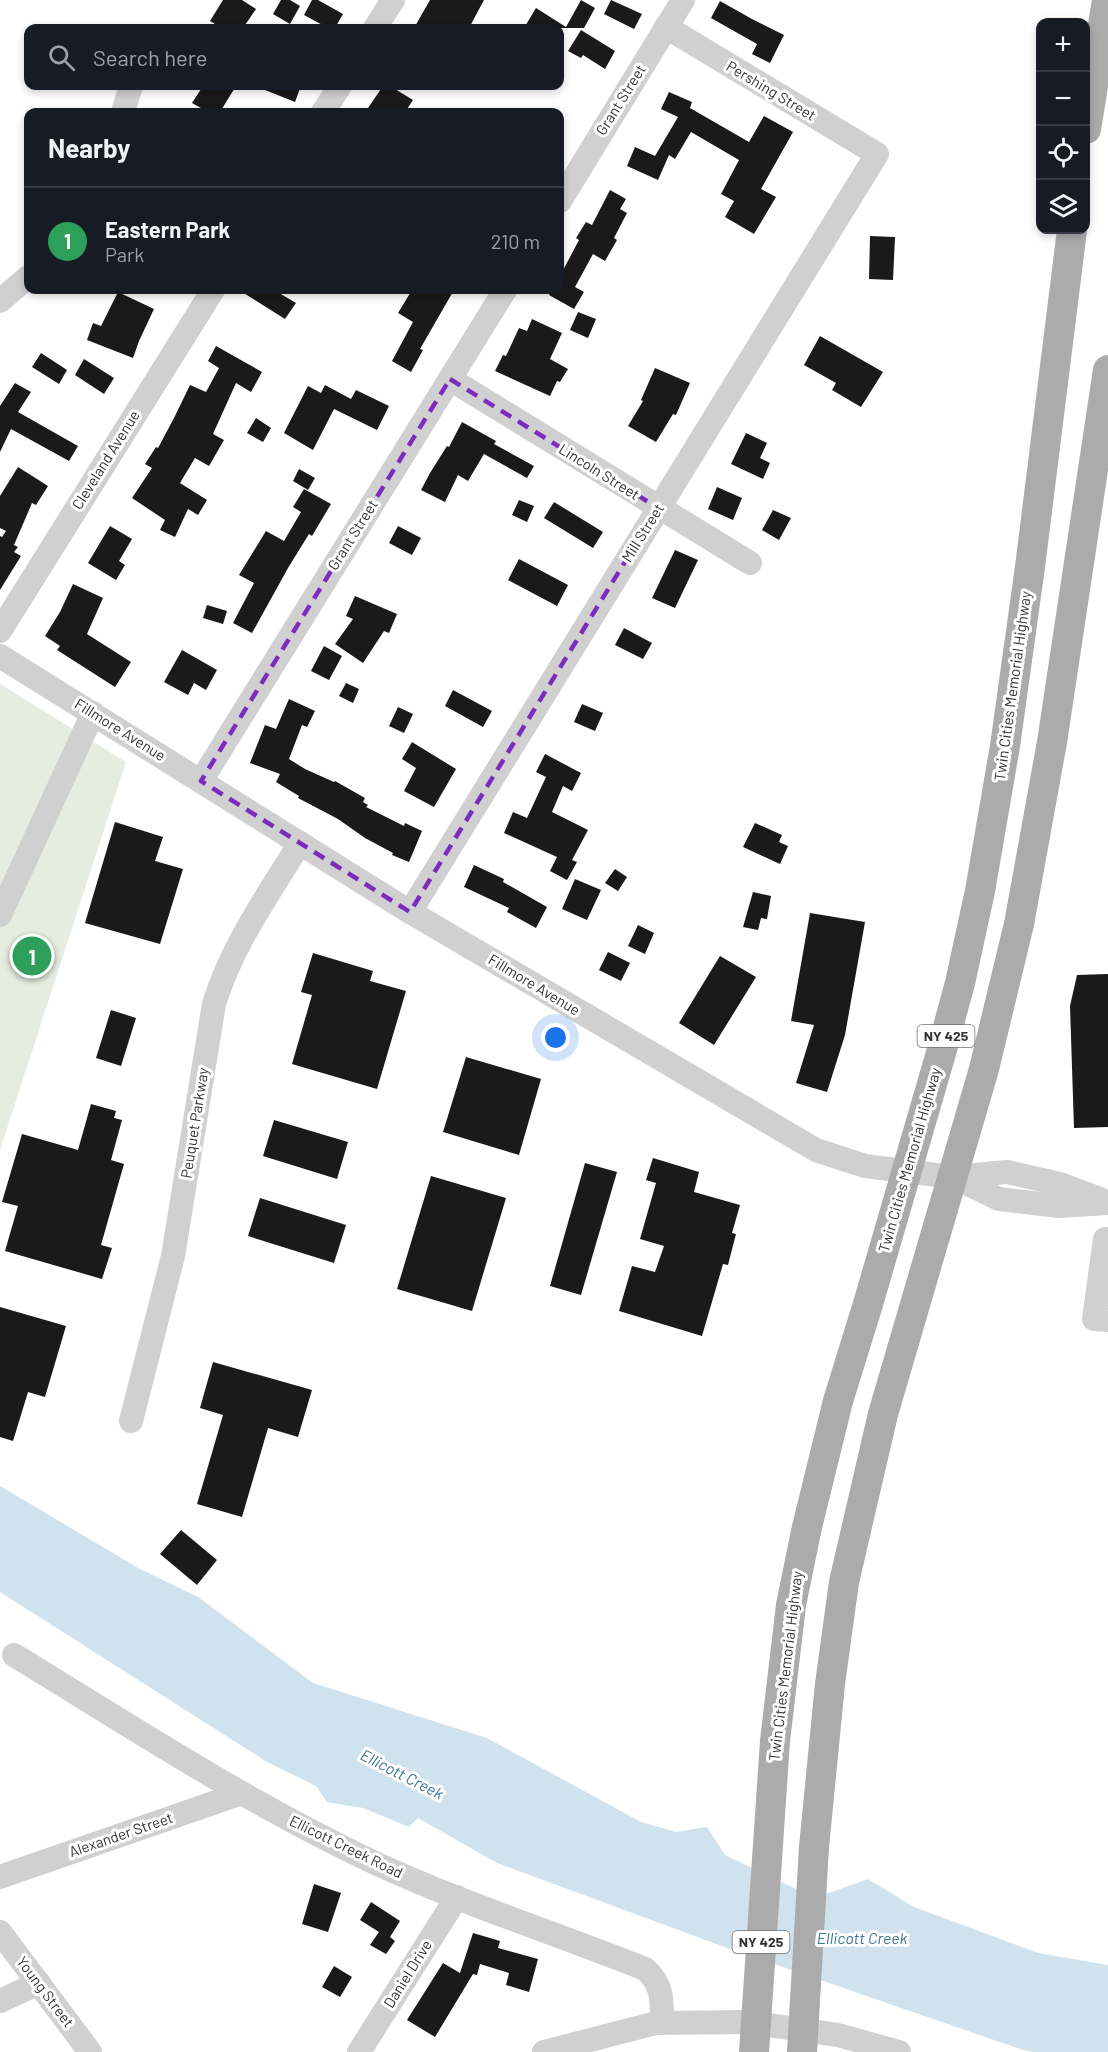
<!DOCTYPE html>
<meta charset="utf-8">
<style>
:root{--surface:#171b24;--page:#20242c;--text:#f1f3f6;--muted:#9ea1a6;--line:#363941;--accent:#ea580c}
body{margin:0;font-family:Barlow,sans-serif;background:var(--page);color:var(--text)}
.controls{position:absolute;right:18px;top:18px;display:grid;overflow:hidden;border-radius:12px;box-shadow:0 3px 9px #0003}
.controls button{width:54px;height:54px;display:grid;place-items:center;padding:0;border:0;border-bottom:2px solid var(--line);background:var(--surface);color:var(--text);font:30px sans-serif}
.you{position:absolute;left:556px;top:1038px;width:21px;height:21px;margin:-15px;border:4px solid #fff;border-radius:50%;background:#1a73e8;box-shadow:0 0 0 9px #1a73e833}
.badge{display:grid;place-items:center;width:39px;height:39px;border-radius:50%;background:var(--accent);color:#fff;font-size:20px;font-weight:700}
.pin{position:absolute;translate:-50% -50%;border:3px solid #fff;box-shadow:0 2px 6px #0006}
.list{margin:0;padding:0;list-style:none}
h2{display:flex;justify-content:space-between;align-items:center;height:78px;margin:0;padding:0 24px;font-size:26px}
h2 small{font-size:20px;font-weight:400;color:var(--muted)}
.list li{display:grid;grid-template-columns:39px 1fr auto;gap:18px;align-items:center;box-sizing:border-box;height:108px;padding:0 24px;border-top:2px solid var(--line)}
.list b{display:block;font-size:22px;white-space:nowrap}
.list p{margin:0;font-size:20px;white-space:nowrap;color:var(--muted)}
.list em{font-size:20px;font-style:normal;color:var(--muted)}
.icon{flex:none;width:33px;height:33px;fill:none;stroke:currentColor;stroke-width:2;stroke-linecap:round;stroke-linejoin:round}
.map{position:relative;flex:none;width:1108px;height:2052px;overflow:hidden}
.search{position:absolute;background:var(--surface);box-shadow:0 3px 9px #0003;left:24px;top:24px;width:540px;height:66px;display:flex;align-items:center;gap:15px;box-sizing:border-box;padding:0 21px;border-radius:12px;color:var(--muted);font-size:22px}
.panel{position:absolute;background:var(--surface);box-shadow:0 3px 9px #0003;left:24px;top:108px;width:540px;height:186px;border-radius:12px}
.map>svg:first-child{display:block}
.green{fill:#e6ecdf}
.water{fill:#cfe2ee}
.building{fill:#1a1a1a}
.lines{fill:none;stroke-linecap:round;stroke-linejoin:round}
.minor{stroke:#d0d0d0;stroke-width:24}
.major{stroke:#ababab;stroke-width:30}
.marked{fill:none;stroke:#7b2cbf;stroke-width:4.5;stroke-dasharray:12 8;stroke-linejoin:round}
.labels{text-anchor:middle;stroke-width:6;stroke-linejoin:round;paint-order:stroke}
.shield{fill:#fff;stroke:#707070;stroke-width:1.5}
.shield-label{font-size:14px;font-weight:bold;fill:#333}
.street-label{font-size:15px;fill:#333;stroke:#fff}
.water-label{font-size:16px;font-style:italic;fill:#3f7597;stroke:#fff}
</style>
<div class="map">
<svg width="1108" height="2052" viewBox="0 0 1108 2052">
<rect width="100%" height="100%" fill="#fff"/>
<path class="green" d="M0,684L126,762L0,1150Z"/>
<path class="water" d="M0,1486L140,1569L198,1597L313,1683L487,1738L641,1822L676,1832L707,1827L725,1855L815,1898L868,1879L914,1907L1038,1953L1108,1965V2052H1033L1020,2049L719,1945L497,1863L418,1818L409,1827L363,1808L327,1802L316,1786L267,1762L0,1592Z"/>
<g class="building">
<path d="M223,0H242L256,9L243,28H222L210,21Z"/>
<path d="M281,0H290L300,6L290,24L273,14Z"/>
<path d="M312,0H318L343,14L335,28H328L304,15Z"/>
<path d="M430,0H484L469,28H414Z"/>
<path d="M581,0L595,8L584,28H524L536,8L566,27Z"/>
<path d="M611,0L642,14L634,29L604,14Z"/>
<path d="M720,1L752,19L784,35L770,63L752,54L757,44L711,18Z"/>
<path d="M581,30L615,51L605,69L583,55L581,58L568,51Z"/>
<path d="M203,86H236L220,112H208L192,103Z"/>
<path d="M255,86H301L295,102Z"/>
<path d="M383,86H390L413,100L405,112H375L368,108Z"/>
<path d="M669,92L692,102L690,108L749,142L764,116L793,132L761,189L776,197L754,234L725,217L734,201L721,194L739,160L691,132L675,159L669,155L658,180L627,166L635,147L655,156L678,117L661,109Z"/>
<path d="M610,190L626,199L620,209L627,213L614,238L617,240L605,261L593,254L575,287L584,292L574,309L549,295L552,290H560V276L579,240L576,238L586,222L592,225Z"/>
<path d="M870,236L895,237L893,280L869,279Z"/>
<path d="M239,290H274L296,303L285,319Z"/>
<path d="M412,290H454L420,349L423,350L411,372L392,361L413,322L398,313Z"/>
<path d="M118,292L154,309L139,341L133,358L87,340L93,323L101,326Z"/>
<path d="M578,312L596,319L588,338L570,330Z"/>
<path d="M532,319L562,333L550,359L568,369L560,382L557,381L550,396L495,371L503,355L506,356L519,328L527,331Z"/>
<path d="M820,336L883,372L861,407L832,390L836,383L804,365Z"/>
<path d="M216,346L262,372L251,392L236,383L213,434L224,440L209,466L195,458L180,483L207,500L198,515L188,509L175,537L160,530L165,520L132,498L152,468L145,464L156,447L158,448L174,418L190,385L206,392L219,368L208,361Z"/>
<path d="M41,353L67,370L59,384L32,367Z"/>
<path d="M84,359L114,378L104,394L75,375Z"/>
<path d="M655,368L690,383L676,415L673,414L656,442L628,426L643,401L641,400Z"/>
<path d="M15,383L31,392L18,412L78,446L69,461L11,429L0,452V406Z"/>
<path d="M325,385L351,399L356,390L389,406L377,430L334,409L313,450L284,433L308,386L321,393Z"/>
<path d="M256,418L271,428L263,442L247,433Z"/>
<path d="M462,422L496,441L494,444L534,466L527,478L484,454L468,481L458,475L445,502L421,490L430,473L447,446L449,447Z"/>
<path d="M746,433L767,443L760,458L770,463L763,479L731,464Z"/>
<path d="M18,467L48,486L36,505L32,503L14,545L18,547L14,552L21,556L0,590V536L2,537L6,531L0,528V496Z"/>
<path d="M299,469L315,478L308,490L293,481Z"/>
<path d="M717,487L742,498L733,520L708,509Z"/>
<path d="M304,489L331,504L312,536L309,534L288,568L252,633L233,623L254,583L239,575L266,531L284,541L301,512L293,507Z"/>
<path d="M519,500L534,506L527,522L512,515Z"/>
<path d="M554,502L603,532L593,548L544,518Z"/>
<path d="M773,510L791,518L779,540L762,530Z"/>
<path d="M110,526L132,539L119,561L125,565L116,580L88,563Z"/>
<path d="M398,526L421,538L412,555L389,543Z"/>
<path d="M675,550L698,560L675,608L652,598Z"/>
<path d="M519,559L568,585L557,606L508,580Z"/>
<path d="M73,584L103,598L87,634L131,662L115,687L57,650L60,646L45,636L60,612Z"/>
<path d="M355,596L397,614L389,633L384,631L363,663L335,644L353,619L346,616Z"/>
<path d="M207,605L227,611L223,624L203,618Z"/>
<path d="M624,628L652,643L643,659L615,645Z"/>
<path d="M324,646L342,656L329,680L311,671Z"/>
<path d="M182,650L217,670L206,690L194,683L188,695L164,682Z"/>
<path d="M346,683L359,689L353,703L339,696Z"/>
<path d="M453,690L492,711L483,727L445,706Z"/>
<path d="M289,699L315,711L307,727L302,725L289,759L305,769L334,782L335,781L365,798L363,802L368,805L366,807L404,826L405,823L422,831L409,862L392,855L393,853L365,838L338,819L298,798L299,796L276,782L280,774L250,763L265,725L276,729Z"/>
<path d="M582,704L603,713L595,731L574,722Z"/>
<path d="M398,707L413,714L404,733L389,726Z"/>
<path d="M412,742L456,769L434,807L404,791L416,768L402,759Z"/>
<path d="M545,754L581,773L572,791L563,786L552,812L588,830L572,860L577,862L567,880L550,871L557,857L504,833L513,812L527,818L546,777L536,772Z"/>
<path d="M115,822L163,837L155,861L183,869L160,944L85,923Z"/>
<path d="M755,823L782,835L779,842L788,846L780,864L743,847Z"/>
<path d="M474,865L504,879L503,882L547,907L536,928L507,912L509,908L464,887Z"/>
<path d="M615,869L627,877L618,891L605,883Z"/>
<path d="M575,879L601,890L587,920L562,909Z"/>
<path d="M753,892L771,896L767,919L761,918L758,930L743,927Z"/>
<path d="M810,913L865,922L845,1035L827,1092L796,1083L814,1025L791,1021Z"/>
<path d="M638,925L654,933L645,954L628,946Z"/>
<path d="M608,952L630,963L621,981L599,970Z"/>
<path d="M313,953L373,971L370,981L406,991L377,1089L292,1064L312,995L301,992Z"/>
<path d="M720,956L756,977L714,1045L679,1023Z"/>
<path d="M1108,974V1127L1074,1128L1070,1006L1077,975Z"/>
<path d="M111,1010L136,1018L121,1066L96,1058Z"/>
<path d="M466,1057L541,1079L519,1155L443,1132Z"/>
<path d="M91,1104L116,1111L114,1118L122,1120L111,1160L124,1164L101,1245L112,1248L102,1279L5,1251L18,1206L2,1202L22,1134L78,1150Z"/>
<path d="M274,1120L348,1142L337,1179L263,1156Z"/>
<path d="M653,1158L699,1172L694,1192L740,1205L732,1233L736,1234L728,1265L723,1264L702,1336L619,1311L632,1266L655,1272L664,1246L640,1239L656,1183L646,1180Z"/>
<path d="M585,1163L617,1172L581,1295L550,1286Z"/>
<path d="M431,1176L506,1198L472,1311L397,1289Z"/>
<path d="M260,1198L346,1225L334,1263L248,1236Z"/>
<path d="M0,1307L66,1326L45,1397L28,1392L13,1441L0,1437Z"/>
<path d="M213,1362L312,1390L298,1437L268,1428L242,1517L197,1504L223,1415L200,1408Z"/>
<path d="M181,1530L217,1560L197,1585L160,1554Z"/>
<path d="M314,1884L341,1893L328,1932L302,1924Z"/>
<path d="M371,1902L400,1921L390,1937L395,1941L386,1954L370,1945L379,1932L360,1920Z"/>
<path d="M473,1933L500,1941L498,1948L538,1959L529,1992L506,1985L509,1973L480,1964L477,1975L473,1974L435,2037L407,2020L443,1963L460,1973Z"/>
<path d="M334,1966L352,1977L340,1997L322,1987Z"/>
</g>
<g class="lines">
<g class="minor">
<path d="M375,28L393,0"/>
<path d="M123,112L131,86"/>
<path d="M323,112L340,86"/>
<path d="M560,201L683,0"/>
<path d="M0,301L28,277"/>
<path d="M450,379L750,563"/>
<path d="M0,631L213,290"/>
<path d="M0,656L410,912L816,1150L865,1166L953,1177L999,1199L1059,1206L1108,1203"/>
<path d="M201,781L505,290"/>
<path d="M410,912L877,154L666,27"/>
<path d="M0,915L93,713"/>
<path d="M953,1177L1007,1172L1060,1184L1100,1199"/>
<path d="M1105,1239L1094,1319L1108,1320"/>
<path d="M131,1421L173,1256L214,1004C232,945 268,895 300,843"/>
<path d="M14,1655C132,1727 248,1803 373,1862C461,1903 555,1933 645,1969C663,1984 662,2001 662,2023"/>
<path d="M0,1877L242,1793"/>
<path d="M0,1932L90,2052"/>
<path d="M0,2001L39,1983"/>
<path d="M359,2052L457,1897"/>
<path d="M544,2052L656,2023L748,2022L838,2035L899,2052"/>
</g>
<g class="major">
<path d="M1086,129L1107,0"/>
<path d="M754,2052L775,1741L791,1605L807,1527L838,1401L868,1304L941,1053L960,983L980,891L1005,746L1030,567L1072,230"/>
<path d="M802,2052L814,1847L830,1684L844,1582L883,1414L984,1069L1019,924L1052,742L1108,370"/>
</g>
</g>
<path class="marked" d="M450,379L658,508L410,912L201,781Z"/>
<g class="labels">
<g class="shield">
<rect x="917.5" y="1025" width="57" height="22" rx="4.5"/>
<rect x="732.5" y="1931" width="57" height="22" rx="4.5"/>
</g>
<g class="shield-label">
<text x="946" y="1041">NY 425</text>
<text x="761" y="1947">NY 425</text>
</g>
<g class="street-label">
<text transform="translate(771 91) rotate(31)" y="5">Pershing Street</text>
<text transform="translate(621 100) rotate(-58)" y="5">Grant Street</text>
<text transform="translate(106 460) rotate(-58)" y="5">Cleveland Avenue</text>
<text transform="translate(599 472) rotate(32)" y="5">Lincoln Street</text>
<text transform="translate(643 533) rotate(-58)" y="5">Mill Street</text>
<text transform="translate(353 535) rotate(-58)" y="5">Grant Street</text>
<text transform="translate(1013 686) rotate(-82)" y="5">Twin Cities Memorial Highway</text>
<text transform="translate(120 730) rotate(32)" y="5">Fillmore Avenue</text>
<text transform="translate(534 985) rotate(31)" y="5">Fillmore Avenue</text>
<text transform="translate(195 1123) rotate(-81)" y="5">Peuquet Parkway</text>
<text transform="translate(910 1160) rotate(-74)" y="5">Twin Cities Memorial Highway</text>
<text transform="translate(786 1666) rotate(-83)" y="5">Twin Cities Memorial Highway</text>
<text transform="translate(121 1835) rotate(-19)" y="5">Alexander Street</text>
<text transform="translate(346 1847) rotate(26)" y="5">Ellicott Creek Road</text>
<text transform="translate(408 1974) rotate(-58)" y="5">Daniel Drive</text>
<text transform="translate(45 1992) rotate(53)" y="5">Young Street</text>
</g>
<g class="water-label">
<text transform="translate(402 1774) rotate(27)" y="6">Ellicott Creek</text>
<text x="862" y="1944">Ellicott Creek</text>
</g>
</g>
</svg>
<div class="controls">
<button>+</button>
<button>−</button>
<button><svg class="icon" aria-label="locate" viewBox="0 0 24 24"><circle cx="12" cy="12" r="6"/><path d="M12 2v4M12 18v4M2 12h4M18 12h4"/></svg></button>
<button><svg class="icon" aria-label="layers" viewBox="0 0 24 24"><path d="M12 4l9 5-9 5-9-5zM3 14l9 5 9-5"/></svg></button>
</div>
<div class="you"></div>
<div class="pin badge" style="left:32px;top:956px;background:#2e9e5b">1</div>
<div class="search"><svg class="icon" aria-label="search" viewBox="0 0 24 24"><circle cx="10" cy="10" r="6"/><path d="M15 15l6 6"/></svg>Search here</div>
<section class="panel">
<h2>Nearby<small></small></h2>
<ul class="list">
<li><span class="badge" style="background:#2e9e5b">1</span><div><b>Eastern Park</b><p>Park</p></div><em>210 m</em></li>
</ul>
</section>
</div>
